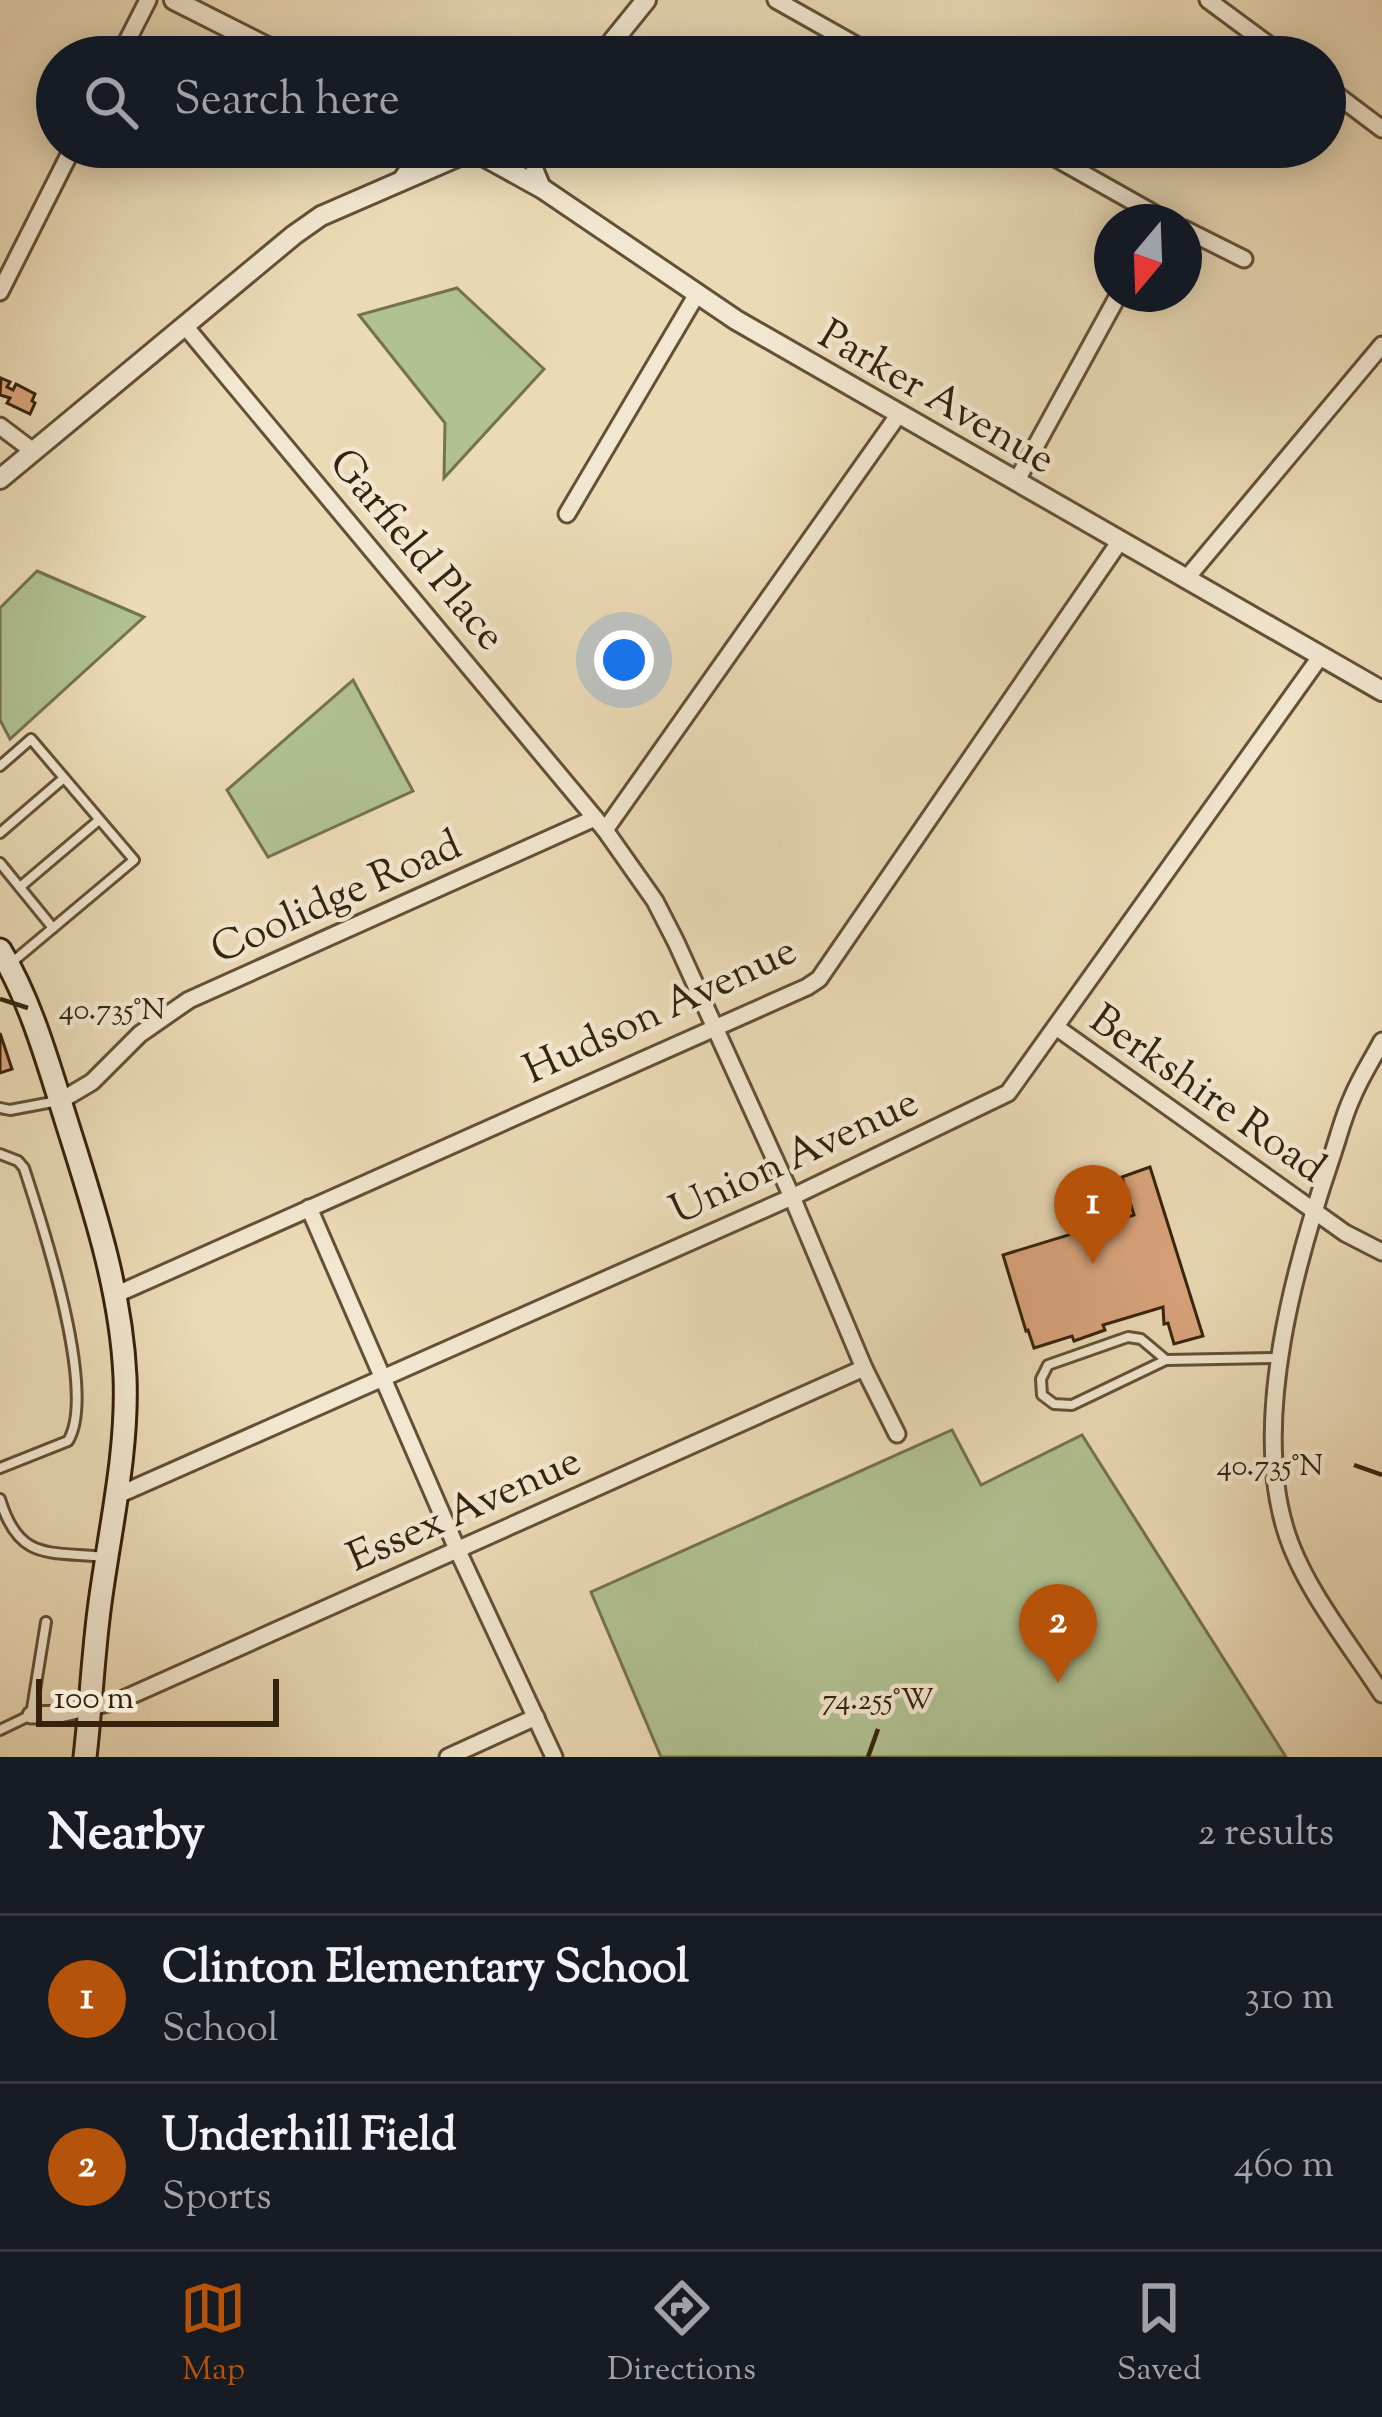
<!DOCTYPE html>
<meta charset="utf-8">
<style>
:root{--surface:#171b24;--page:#242831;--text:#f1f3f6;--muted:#9ea1a6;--line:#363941;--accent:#b45309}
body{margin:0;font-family:"Sorts Mill Goudy",serif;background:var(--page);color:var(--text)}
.compass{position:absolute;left:1094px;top:204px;width:108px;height:108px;border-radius:50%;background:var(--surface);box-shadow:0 6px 30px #0003;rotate:199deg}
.scale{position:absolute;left:36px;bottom:30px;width:243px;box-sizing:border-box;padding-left:12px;border:6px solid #36220d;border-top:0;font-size:33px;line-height:42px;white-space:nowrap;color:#36220d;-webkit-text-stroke:9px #f2e7d0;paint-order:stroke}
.you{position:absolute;left:624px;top:660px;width:42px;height:42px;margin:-30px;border:9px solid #fff;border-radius:50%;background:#1a73e8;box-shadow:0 0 0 18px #1a73e833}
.badge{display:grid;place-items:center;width:78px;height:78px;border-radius:50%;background:var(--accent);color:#fff;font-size:39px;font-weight:700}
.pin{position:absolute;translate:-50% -99px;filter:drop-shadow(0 3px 6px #0008)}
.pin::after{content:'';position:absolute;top:63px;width:42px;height:36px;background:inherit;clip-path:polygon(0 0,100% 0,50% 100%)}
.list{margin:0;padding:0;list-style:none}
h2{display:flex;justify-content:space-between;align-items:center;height:156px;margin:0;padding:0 48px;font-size:51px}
h2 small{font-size:39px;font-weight:400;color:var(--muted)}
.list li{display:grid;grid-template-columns:78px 1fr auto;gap:36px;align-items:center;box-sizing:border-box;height:168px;padding:0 48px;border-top:3px solid var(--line)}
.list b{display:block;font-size:45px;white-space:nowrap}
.list p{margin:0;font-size:39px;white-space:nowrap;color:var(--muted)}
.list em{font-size:39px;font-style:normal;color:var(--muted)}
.icon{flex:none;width:66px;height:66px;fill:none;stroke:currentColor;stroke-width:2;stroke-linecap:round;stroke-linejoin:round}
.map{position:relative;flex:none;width:1382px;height:1757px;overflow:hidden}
.search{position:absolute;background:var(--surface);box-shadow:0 6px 30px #0003;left:36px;right:36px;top:36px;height:132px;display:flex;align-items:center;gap:30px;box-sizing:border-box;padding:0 42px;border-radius:66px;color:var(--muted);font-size:45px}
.sheet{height:492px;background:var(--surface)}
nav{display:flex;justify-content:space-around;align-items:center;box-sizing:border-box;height:168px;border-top:3px solid var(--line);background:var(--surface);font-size:33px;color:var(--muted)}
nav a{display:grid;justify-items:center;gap:6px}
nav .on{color:var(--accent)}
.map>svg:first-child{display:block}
.green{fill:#b1c192;stroke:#747250;stroke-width:3}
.building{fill:#daa47c;stroke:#36220d;stroke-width:3}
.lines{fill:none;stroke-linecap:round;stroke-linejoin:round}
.service-casing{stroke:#635037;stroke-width:14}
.minor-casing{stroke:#635037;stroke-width:21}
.tertiary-casing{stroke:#635037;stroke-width:24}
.secondary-casing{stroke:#36220d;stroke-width:27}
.path{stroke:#36220d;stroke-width:3;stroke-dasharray:3 6;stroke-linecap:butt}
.service{stroke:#f2e7d0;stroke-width:8}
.minor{stroke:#f2e7d0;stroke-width:15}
.tertiary{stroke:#f2e7d0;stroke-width:18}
.secondary{stroke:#f2e7d0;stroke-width:21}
.ticks{fill:none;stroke:#36220d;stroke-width:4.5}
.labels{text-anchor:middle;stroke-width:9;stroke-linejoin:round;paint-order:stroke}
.street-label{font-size:42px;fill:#36220d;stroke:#f2e7d0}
.ticks-label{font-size:30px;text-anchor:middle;fill:#36220d;stroke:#f2e7d0;stroke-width:9;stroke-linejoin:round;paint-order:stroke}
</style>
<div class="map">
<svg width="1382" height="1757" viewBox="0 0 1382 1757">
<rect width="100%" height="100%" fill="#ebdab6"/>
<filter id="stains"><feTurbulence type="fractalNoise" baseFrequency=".00167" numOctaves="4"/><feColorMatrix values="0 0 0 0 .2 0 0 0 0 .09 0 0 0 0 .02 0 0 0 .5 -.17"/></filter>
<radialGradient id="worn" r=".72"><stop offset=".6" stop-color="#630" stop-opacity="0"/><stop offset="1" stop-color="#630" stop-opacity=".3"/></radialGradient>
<g class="green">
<path d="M457,288L544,369L444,478L445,423L359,315Z"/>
<path d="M37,571L144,617L10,739L0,720V608Z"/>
<path d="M353,680L413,791L268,857L227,790Z"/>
<path d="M952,1430L981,1485L1082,1435L1286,1757H661L591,1592Z"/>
</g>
<g class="building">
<path d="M1,378L10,382L7,387L13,390L16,384L35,394L32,401L35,403L30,414L7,403L10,398L0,395Z"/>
<path d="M0,1033L12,1069L0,1073Z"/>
<path d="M1150,1167L1203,1336L1174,1344L1168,1323L1164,1324L1163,1307L1103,1325L1105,1330L1074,1341L1072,1336L1034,1348L1028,1330L1026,1331L1003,1255L1134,1215L1122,1177Z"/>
</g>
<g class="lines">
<g class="service-casing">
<g id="service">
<path d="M0,766L31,739L134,860L10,964"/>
<path d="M0,833L64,778"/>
<path d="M0,863L53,928"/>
<path d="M20,887L99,820"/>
<path d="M0,1108L10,1110L58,1101"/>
<path d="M0,1154L18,1161L24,1168C42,1223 98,1392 68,1441L0,1468"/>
<path d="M1166,1360L1141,1339L1128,1337L1048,1365L1041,1379L1042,1395L1054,1404L1072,1405L1166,1360L1278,1358"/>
<path d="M0,1499C19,1562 49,1551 105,1557"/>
<path d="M0,1730L31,1715L46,1622"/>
</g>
</g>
<g class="minor-casing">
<g id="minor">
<path d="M776,0L877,57"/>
<path d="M1208,0L1285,57"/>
<path d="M119,57L148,0"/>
<path d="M1325,86L1382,129"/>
<path d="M534,147V167L543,189"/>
<path d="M1036,147L1169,222"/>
<path d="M400,181L411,165L412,147"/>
<path d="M1184,229L1244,259"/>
<path d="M0,292L73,147"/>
<path d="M185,326L605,830L655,901L676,942L792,1197L864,1368L897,1434"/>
<path d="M0,426L33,451"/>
<path d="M1016,482L1119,294"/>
<path d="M567,514L697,294"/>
<path d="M1186,579L1382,345"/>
<path d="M605,830L899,414"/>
<path d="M1056,1027L1345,1233L1382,1252"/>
<path d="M1382,1041C1372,1060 1360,1078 1352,1098C1343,1117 1338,1139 1331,1159C1295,1265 1252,1418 1285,1528C1302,1586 1349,1643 1382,1694"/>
<path d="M60,1101L92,1082L140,1034L189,1000L595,818"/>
<path d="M309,1208L457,1549L554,1757"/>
<path d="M115,1295L807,987L819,979L1120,541"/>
<path d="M116,1496L792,1197L1008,1093L1320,657"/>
<path d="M31,1715L60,1714L121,1700L864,1368"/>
<path d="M448,1757L536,1717"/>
</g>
</g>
<g class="tertiary-casing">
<g id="tertiary">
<path d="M174,0L287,57"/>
<path d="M600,57L646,0"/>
<path d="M467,147L543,189L736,320L1382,691"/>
<path d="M0,479L294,235L321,216L480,147"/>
</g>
</g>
<g class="secondary-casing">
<path id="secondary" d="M0,950C31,1001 48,1063 66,1120C92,1203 121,1288 125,1377C128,1452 110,1528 100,1603C93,1654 91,1706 85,1757"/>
</g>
<path class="path" d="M511,148L515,150"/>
<use href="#service" class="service"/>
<use href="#minor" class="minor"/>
<use href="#tertiary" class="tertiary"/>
<use href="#secondary" class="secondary"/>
</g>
<path class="ticks" d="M0,999L28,1008M1354,1465L1382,1475M868,1757L878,1729"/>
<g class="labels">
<g class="street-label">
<text transform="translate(938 395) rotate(30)" y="15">Parker Avenue</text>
<text transform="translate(419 548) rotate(50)" y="15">Garfield Place</text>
<text transform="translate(335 895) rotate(-24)" y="15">Coolidge Road</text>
<text transform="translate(659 1008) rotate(-25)" y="15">Hudson Avenue</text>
<text transform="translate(1209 1092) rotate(35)" y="15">Berkshire Road</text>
<text transform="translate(793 1154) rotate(-25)" y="15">Union Avenue</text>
<text transform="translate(463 1507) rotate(-24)" y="15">Essex Avenue</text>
</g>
</g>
<g class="ticks-label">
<text x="112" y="1019">40.735°N</text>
<text x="1270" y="1475">40.735°N</text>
<text x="878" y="1709">74.255°W</text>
</g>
<rect width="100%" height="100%" filter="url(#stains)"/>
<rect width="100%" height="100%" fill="url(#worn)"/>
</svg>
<svg class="compass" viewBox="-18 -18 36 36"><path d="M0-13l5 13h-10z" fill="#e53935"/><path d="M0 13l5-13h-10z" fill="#9ea1a6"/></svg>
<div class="scale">100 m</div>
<div class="you"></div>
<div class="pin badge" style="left:1093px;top:1264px">1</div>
<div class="pin badge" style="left:1058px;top:1683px">2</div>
<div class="search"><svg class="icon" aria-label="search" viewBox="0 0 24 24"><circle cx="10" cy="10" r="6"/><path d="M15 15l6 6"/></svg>Search here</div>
</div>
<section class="sheet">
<h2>Nearby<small>2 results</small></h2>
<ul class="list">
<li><span class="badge">1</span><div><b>Clinton Elementary School</b><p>School</p></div><em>310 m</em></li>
<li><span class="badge">2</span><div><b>Underhill Field</b><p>Sports</p></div><em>460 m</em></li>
</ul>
</section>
<nav>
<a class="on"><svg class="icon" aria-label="map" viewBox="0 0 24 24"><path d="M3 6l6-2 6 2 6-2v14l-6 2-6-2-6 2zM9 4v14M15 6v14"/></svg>Map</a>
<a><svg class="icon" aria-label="directions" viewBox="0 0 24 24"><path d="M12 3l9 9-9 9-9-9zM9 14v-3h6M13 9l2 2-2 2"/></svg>Directions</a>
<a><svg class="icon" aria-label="saved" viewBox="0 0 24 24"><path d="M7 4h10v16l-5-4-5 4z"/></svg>Saved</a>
</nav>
